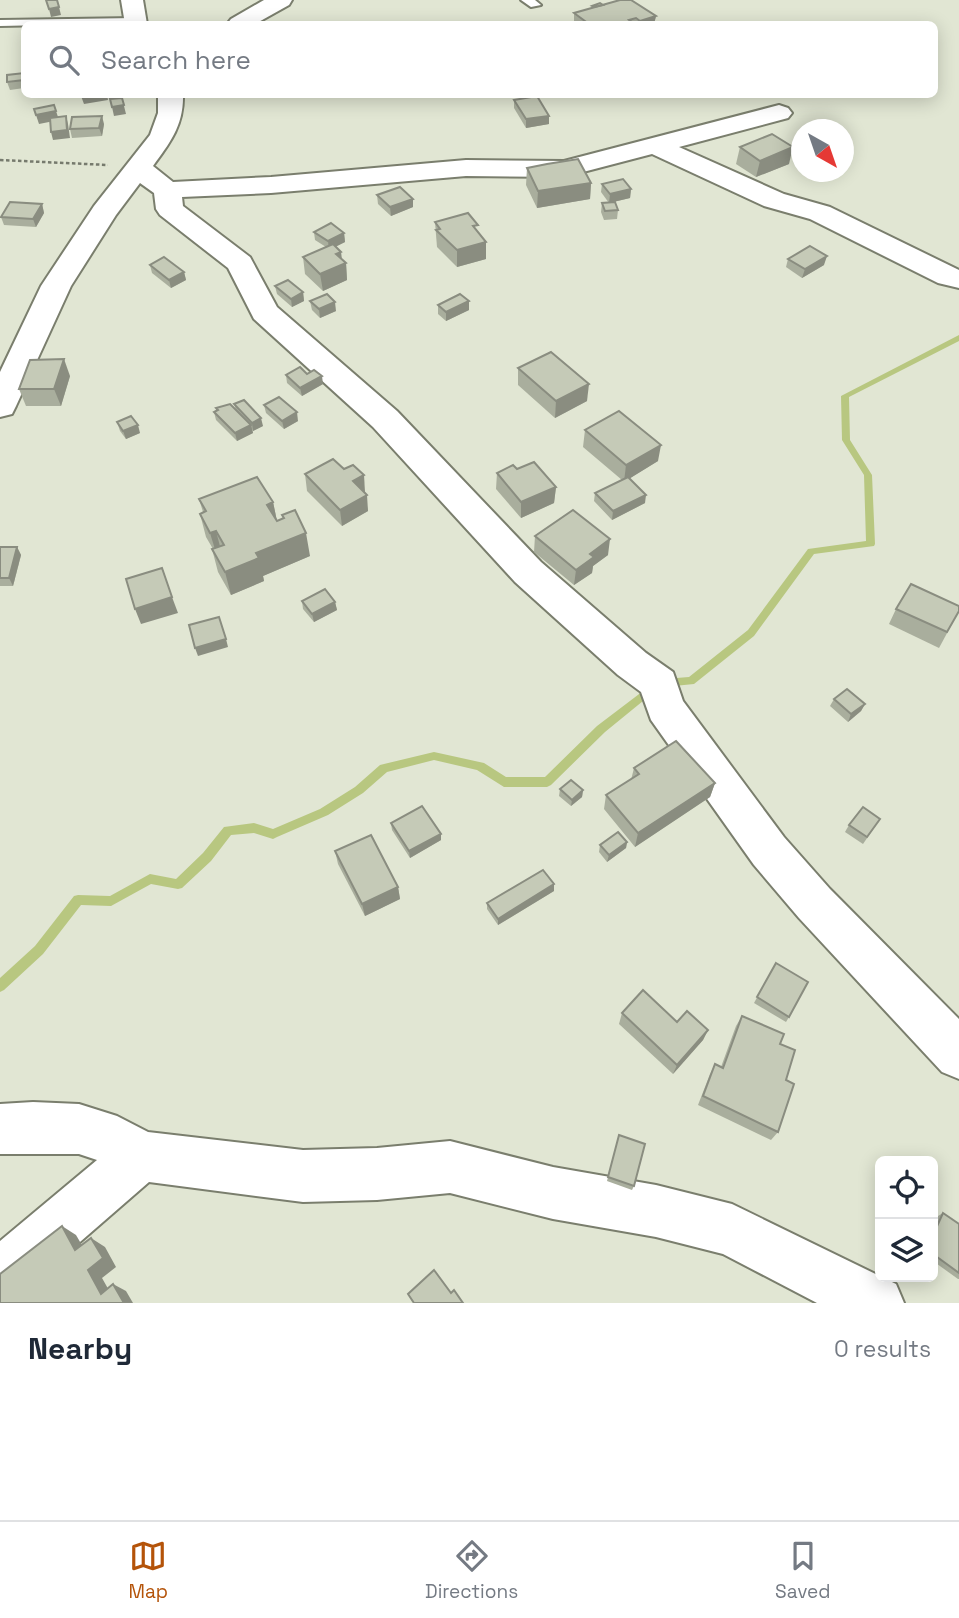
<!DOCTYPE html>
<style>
:root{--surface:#fff;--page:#f2f2f3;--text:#1f2937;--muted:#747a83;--line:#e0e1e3;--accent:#b45309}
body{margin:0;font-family:"Space Grotesk",sans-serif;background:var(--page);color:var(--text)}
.controls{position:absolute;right:21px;bottom:21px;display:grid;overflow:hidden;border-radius:10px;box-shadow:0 4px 18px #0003}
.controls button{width:63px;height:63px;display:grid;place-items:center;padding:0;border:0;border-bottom:2px solid var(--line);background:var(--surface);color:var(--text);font:35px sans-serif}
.compass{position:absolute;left:791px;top:119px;width:63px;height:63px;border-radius:50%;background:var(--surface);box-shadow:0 4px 18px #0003;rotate:140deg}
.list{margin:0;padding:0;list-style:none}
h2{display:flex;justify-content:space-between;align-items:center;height:91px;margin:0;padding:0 28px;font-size:30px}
h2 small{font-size:23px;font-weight:400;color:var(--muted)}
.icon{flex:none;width:38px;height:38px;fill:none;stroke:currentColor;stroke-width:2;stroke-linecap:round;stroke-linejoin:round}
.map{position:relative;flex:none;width:959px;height:1303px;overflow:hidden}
.search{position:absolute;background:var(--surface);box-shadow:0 4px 18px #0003;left:21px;right:21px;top:21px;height:77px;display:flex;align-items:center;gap:18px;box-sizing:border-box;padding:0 24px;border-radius:10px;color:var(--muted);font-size:26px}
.sheet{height:217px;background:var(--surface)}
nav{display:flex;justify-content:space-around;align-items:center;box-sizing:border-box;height:98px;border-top:2px solid var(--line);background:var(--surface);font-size:19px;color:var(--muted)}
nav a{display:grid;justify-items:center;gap:4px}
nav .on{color:var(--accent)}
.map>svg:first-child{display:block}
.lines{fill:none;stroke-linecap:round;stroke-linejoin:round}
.stream{fill:#b8c780;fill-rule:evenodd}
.lane-casing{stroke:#7a7e6d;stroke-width:4}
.street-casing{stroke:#7a7e6d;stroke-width:4}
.path{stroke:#767a6d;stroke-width:2.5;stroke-dasharray:3.5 2.5;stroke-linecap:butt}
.lane{fill:#fff;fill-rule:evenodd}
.street{fill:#fff;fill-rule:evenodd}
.wall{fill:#a9ae9d}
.shaded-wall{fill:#8a8d80}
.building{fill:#c5cab7;stroke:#8a8d80;stroke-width:2}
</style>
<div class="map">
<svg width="959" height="1303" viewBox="0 0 959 1303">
<rect width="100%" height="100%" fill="#e1e6d3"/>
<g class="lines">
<g class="stream">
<path d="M959,335V341L849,397L850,440L872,475L875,544L874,546L814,554L754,636L694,684L664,687L661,686L659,683L661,680L664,679L689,677L748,630L808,549L866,541L864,475L842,440L841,396Z"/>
<path d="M651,685L654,686L656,689L654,692L605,732L551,785L547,787H504L477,770L434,760L387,772L363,793L328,815L277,837L273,839L254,833L231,835L211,861L182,888L178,889L151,884L111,906L81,905L43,954L4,990L0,992V978L35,946L74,896L78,895L110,896L150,874L176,879L203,853L224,827L254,823L273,829L320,809L355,787L380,765L384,764L434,752L484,763L506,777H545L597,726Z"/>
</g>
<g class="lane-casing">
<g id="lane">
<path d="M521,0H535L541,5L531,7Z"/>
<path d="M136,18L142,21L140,23L0,26V20Z"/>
</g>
</g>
<g class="street-casing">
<g id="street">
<path d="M121,0H143L147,24H125Z"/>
<path d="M264,0H292L289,5L255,24H227L231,19Z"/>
<path d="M158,94H183C184,125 170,143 153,166L173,182L271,177L466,160L564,161L779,105L788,108L792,113L788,118L679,147L784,194L830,207L959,270V288L938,283L810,219L764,206L652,154L564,177L466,176L271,193L182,197L183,206L250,257L277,307L397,411L541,562L646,653L673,672L683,701L784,837L830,889L959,1019V1079L942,1072L799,918L754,865L651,720L641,692L618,675L515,582L373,427L254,319L228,268L160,215L156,209L154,193L140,183L116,215L71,286L16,406L12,414L0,417V372L41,286L94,206L150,135L158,113Z"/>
<path d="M33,1102L79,1104L117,1116L148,1132L303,1150L377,1148L450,1141L553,1167L656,1185L732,1204L896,1284L904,1303H817L723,1254L656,1237L553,1219L450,1193L377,1200L303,1202L149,1182L19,1295L0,1303V1241L97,1160L79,1154H0V1104Z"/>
</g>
</g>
<path class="path" d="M0,160L108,165"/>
<use href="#lane" class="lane"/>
<use href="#street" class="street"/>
</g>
<g class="wall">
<path d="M603,5L656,16L654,24H574V13L592,8V6Z"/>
<path d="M24,73V88L10,90L7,82Z"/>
<path d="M514,100L549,116V124L526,128L514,108Z"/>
<path d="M104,124L102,136L72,138L70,129Z"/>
<path d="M740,147L789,164L756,177L736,164Z"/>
<path d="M527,168L591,183L590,199L537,208L526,185Z"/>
<path d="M602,184L631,189L630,198L609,203L601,192Z"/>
<path d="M377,195L413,207L391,216L378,204Z"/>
<path d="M602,203L618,210L617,219L604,220L601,212Z"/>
<path d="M42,204L44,213L36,227L4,225L1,217Z"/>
<path d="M435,222L478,232L486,242V259L457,267L437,247Z"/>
<path d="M314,232L344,233L345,242L335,247L341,252L342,260L346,263L347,280L323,291L305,274L303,257L326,247L315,240Z"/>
<path d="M788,259L824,265L802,278L786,267Z"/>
<path d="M150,265L184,272L186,280L171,288L152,273Z"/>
<path d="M275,286L303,292L304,301L292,307L277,294Z"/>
<path d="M310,301L336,311L320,318L312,310Z"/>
<path d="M469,301V310L446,321L438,314V305Z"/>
<path d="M518,368L587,401L555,418L518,385Z"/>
<path d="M286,375L323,384L302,396L287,383Z"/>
<path d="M70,376L61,406H26L19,389Z"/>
<path d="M234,404L263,426L253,431L252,429L253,433L237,441L216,420L214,412L216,411V408L236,410Z"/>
<path d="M264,405L298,421L284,429L266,413Z"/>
<path d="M117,422L140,433L126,439L120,431Z"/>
<path d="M585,430L658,461L630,478L645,503L612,520L594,501L595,493L622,480L583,447Z"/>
<path d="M517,469L556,487L554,503L521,518L496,489L497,473Z"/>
<path d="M305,474L365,492H364L368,511L342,526L307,491Z"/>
<path d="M199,499L273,502L277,521L283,518L282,515L310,556L263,576L264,581L231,595L218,572L212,549H213L206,537L200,514L203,512Z"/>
<path d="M535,536L608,555L593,566L592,573L574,585L534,552Z"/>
<path d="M0,547H17L21,555L13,586H0Z"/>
<path d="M302,601L335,602L337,610L314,622L303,609Z"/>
<path d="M896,609L959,611L939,648L889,624Z"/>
<path d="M834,699L865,704L861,711L848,722L830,706Z"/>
<path d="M634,768L715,783L710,797L635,847L604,809L606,795L631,780Z"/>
<path d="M560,789L583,790L582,797L571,806L559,796Z"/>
<path d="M391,823L441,834V840L410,858L392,830Z"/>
<path d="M849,825H876L863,844L845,832Z"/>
<path d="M627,842L626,848L607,862L599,852L600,845Z"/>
<path d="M335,851L398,887L400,899L365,916L338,864Z"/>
<path d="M554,891L498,925L487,909V903Z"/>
<path d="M776,963L789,1017L786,1022L754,1003Z"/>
<path d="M622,1013L708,1030L703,1040L673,1074L619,1024Z"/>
<path d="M742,1016L780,1044L786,1080L778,1132L771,1140L698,1105L710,1074L715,1064L721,1067L736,1026Z"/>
<path d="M619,1135L634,1186L632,1190L607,1181Z"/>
<path d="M943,1213L959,1224V1279H958L933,1261V1226L938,1216Z"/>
</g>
<g class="shaded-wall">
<path d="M59,7L61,15L51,17L49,9Z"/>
<path d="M656,16L654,24H639L640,21Z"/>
<path d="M87,94H107L108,100L84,104L81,96Z"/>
<path d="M122,98L126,114L114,116L112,107Z"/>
<path d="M56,111L59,120L39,124L36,115Z"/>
<path d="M66,116L68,124L70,138L53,140L51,132Z"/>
<path d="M102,116L104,124L102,136L99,128Z"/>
<path d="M549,116V124L526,128V119Z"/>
<path d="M793,147L789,164L756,177L760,161Z"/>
<path d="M591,183L590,199L537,208L538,191Z"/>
<path d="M631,189L630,198L609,203L610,194Z"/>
<path d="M413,199V207L391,216L390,207Z"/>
<path d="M42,204L44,213L36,227L33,219Z"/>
<path d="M344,233L345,242L329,250L328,241Z"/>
<path d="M486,242V259L457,267V250Z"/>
<path d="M341,252L342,265L346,263L347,280L323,291L320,274L336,254Z"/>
<path d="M827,256L824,265L802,278L805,269Z"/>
<path d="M184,272L186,280L171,288L169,280Z"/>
<path d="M303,292L304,301L292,307L291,299Z"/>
<path d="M469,301V310L446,321V312Z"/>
<path d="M335,302L336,311L320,318L319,309Z"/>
<path d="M64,359L70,376L61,406L54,389Z"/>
<path d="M322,376L323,384L302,396L300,388Z"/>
<path d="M589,384L587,401L555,418L556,401Z"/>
<path d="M297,412L298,421L284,429L282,421Z"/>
<path d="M261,418L263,426L253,431L252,423Z"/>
<path d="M138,425L140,433L126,439L123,431Z"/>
<path d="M251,425L253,433L237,441L235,433Z"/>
<path d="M661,445L658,461L624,482L626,465Z"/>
<path d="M364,475L365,492L355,498L353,481Z"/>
<path d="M556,487L554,503L521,518V502Z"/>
<path d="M367,495L368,511L342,526L340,510Z"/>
<path d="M646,495L645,503L612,520L613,511Z"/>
<path d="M273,502L278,526L267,505Z"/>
<path d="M216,531L222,554L217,556L210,533Z"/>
<path d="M306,533L310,556L263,576L264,581L231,595L225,572L256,553Z"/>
<path d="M610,539L608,555L593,566L592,573L574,585L576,570L590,554Z"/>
<path d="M17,547L21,555L13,586L9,578Z"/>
<path d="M172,597L178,613L141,624L135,609Z"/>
<path d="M335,602L337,610L314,622L312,614Z"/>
<path d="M226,639L228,647L198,656L195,648Z"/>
<path d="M865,704L861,711L848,722L851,714Z"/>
<path d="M715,783L710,797L635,847L638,833Z"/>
<path d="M583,790L582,797L571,806L572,800Z"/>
<path d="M441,834V840L410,858L409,851Z"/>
<path d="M627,842L626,848L607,862L609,855Z"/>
<path d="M554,884V891L498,925V919Z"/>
<path d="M398,887L400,899L365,916L362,904Z"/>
<path d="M708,1030L703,1040L673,1074L677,1065Z"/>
<path d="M62,1226L76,1235L90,1259L75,1250Z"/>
<path d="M91,1238L105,1247L116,1267L102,1278L115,1301L101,1294L88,1270Z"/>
<path d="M113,1284L126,1291L133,1303H124Z"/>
</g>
<g class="building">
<path d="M46,0H57L59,7L49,9Z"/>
<path d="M620,0H631L656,16L640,21L636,18L629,20L633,23L627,24H589L574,13Z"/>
<path d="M600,3L603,5L594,7L592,6Z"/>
<path d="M24,73V80L7,82V75Z"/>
<path d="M537,96L549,116L526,119L514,100Z"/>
<path d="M122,98L124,105L112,107L110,99Z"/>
<path d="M54,105L56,111L36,115L34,109Z"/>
<path d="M66,116L67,130L51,132L50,118Z"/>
<path d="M102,116L99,128L70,129L72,117Z"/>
<path d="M772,134L793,147L760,161L740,147Z"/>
<path d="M578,159L591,183L538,191L527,168L547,164Z"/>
<path d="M623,179L631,189L610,194L602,184Z"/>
<path d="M400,187L413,199L390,207L377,195Z"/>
<path d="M10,202L42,204L33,219L1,217Z"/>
<path d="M615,202L618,210L605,211L602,203Z"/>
<path d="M468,213L478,225L473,226L486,242L457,250L436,230L440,229L435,222Z"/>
<path d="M331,223L344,233L328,241L314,232Z"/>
<path d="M333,244L341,252L336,254L346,263L320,274L303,257Z"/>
<path d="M810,246L827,256L805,269L788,259Z"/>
<path d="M164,257L184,272L169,280L150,265Z"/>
<path d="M288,280L303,292L291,299L275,286Z"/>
<path d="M327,294L335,302L319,309L310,301Z"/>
<path d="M460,294L469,301L446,312L438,305Z"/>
<path d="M551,352L589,384L556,401L518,368Z"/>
<path d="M64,359L54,389H19L30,360Z"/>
<path d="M300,367L307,374L314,370L322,376L300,388L286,375Z"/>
<path d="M279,397L297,412L282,421L264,405Z"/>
<path d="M244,400L261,418L252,423L234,404Z"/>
<path d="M230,404L251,425L235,433L214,412L218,410L216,408Z"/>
<path d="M619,411L661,445L626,465L585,430Z"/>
<path d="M131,416L138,425L123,431L117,422Z"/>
<path d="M333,459L344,469L353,465L364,475L353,481L367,495L340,510L305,474Z"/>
<path d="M534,462L556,487L521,502L497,473L513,465L517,469Z"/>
<path d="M257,477L273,502L267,505L277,521L284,518L282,515L295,510L306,533L256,553L259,558L225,572L212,549L224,545L216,531L210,533L200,514L206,511L199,499Z"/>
<path d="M628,477L646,495L613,511L595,493Z"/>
<path d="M573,510L610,539L590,554L594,557L576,570L535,536Z"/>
<path d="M0,547H17L9,578H0Z"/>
<path d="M162,568L172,597L135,609L126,579Z"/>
<path d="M911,584L959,606V611L947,632L896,609Z"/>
<path d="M325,589L335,602L312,614L302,601Z"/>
<path d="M219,617L226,639L195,648L189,625Z"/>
<path d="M847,689L865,704L851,714L834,699Z"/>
<path d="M676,741L715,783L638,833L606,795L639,774L634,768Z"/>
<path d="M571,780L583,790L572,800L560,789Z"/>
<path d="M422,806L441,834L409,851L391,823Z"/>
<path d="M863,807L880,819L867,837L849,825Z"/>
<path d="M618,832L627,842L609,855L600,845Z"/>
<path d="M371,835L398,887L362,904L335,851Z"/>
<path d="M543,870L554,884L498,919L487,903Z"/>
<path d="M776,963L808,982L789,1017L757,997Z"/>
<path d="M643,990L677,1022L687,1011L708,1030L677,1065L622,1013Z"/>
<path d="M742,1016L784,1034L780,1044L795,1050L786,1080L794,1084L778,1132L703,1096L715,1064L723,1068Z"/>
<path d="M619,1135L645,1144L634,1186L608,1177Z"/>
<path d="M943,1213L959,1224V1273L933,1254V1235Z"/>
<path d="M62,1226L75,1250L91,1238L103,1258L88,1270L101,1294L113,1284L124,1303H0V1274Z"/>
<path d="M434,1270L451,1293L454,1290L463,1303H414L408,1294Z"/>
</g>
</svg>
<div class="controls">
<button><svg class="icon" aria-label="locate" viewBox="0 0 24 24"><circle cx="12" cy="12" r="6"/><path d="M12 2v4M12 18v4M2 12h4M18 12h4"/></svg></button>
<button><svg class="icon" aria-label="layers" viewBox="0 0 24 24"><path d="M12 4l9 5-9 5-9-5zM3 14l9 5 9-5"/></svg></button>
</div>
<svg class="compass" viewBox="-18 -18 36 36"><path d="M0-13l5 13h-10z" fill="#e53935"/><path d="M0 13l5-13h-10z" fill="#747a83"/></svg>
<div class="search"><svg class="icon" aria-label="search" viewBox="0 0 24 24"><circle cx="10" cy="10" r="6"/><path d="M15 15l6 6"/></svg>Search here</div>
</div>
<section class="sheet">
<h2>Nearby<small>0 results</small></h2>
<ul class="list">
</ul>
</section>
<nav>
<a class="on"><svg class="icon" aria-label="map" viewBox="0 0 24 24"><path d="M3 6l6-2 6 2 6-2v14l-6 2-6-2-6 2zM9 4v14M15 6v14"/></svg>Map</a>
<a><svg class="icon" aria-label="directions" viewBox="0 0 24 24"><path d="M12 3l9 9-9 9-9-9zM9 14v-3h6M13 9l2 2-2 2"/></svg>Directions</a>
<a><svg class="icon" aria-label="saved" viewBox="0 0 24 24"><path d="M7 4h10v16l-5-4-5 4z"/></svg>Saved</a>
</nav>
